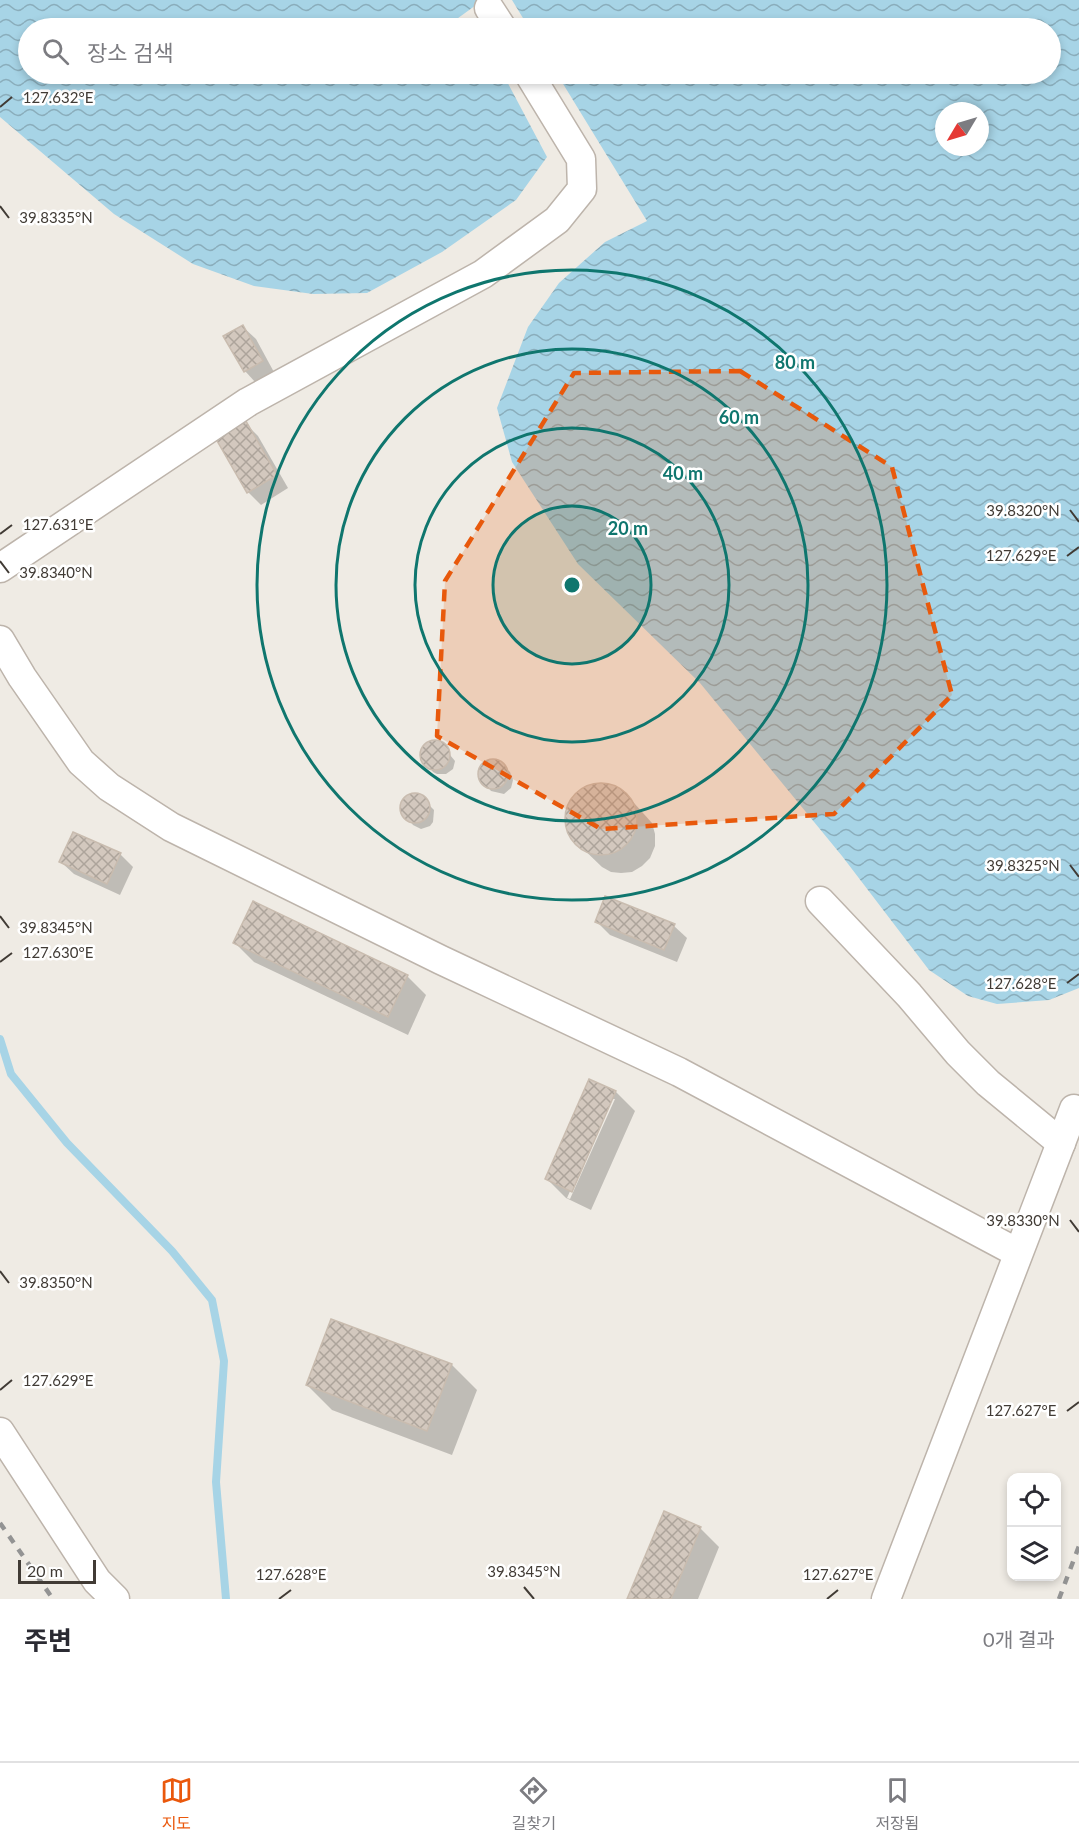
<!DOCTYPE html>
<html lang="ko">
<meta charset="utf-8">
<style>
:root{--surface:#fff;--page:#f7f7f7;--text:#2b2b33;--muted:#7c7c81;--line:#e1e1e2;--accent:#ea580c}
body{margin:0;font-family:Lato,"Noto Sans KR",sans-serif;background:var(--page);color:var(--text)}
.controls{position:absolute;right:18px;bottom:18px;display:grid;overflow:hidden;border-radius:12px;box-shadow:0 3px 9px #0003}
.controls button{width:54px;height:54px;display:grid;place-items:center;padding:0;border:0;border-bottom:2px solid var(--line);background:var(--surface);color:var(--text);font:30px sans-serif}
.compass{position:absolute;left:935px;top:102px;width:54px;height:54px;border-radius:50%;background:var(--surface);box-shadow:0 3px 9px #0003;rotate:232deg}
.scale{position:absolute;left:18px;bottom:15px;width:78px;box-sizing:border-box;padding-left:6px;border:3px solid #413b35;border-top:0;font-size:16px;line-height:21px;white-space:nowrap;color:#413b35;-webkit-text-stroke:4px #fff;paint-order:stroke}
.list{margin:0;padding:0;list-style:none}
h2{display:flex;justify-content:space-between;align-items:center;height:78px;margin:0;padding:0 24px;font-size:26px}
h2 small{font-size:20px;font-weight:400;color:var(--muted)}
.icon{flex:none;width:33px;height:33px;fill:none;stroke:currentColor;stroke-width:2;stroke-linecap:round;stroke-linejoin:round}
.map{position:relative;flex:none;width:1079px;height:1599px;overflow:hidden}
.search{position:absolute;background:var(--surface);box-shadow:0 3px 9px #0003;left:18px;right:18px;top:18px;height:66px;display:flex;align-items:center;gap:15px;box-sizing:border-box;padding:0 21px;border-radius:33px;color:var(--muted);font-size:22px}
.sheet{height:162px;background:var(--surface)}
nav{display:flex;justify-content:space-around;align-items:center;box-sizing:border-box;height:84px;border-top:2px solid var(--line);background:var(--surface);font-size:16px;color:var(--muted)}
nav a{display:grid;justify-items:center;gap:3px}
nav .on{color:var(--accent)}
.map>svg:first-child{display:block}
.water{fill:url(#water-waves);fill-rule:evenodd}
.shadow{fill:#0003;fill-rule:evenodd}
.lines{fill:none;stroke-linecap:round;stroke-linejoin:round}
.stream{stroke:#a7d4e6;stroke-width:8}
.building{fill:url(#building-cross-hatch);stroke:#c9bcaf;stroke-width:1.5}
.minor-casing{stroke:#bdb4ab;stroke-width:31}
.minor{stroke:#fff;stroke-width:28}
.rail{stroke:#939393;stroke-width:4.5;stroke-dasharray:8 8;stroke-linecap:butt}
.marked{fill:#e8590c;fill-opacity:0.2;stroke:#e8590c;stroke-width:4.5;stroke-dasharray:12 8;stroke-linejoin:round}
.ticks{fill:none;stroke:#413b35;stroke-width:2}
.ring{fill:none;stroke:#0f766e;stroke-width:3}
.ticks-label{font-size:15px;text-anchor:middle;fill:#413b35;stroke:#fff;stroke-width:5;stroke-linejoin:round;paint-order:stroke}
.centre{fill:#0f766e;stroke:#fff;stroke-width:3}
.ring-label{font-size:18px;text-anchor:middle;font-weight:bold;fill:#0f766e;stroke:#fff;stroke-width:5;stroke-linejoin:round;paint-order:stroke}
</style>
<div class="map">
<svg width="1079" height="1599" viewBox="0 0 1079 1599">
<defs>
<pattern id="water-waves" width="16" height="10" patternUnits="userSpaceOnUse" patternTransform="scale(1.5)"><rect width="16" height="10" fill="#a7d4e6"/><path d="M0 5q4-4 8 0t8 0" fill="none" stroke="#8aadbb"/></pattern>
<pattern id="building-cross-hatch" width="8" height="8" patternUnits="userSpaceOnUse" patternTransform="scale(1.5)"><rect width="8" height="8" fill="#d3c8be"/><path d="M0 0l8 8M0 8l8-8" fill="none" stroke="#ada49b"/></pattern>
</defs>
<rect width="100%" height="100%" fill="#efebe4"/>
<g class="water">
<path d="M0,0H483L454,21L463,28H28V74H503L547,157L516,200L442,252L367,293L313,294L254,286L193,264L114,214L0,117Z"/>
<path d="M512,0H1079V988L1049,1000L997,1004L968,996L929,970L842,856L700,683L578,564L512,462L497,408L528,327L559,283L605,242L647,221L557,74H1050V28H529ZM944,111H980V147H944Z"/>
</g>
<g class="shadow">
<path d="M243,327L256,339L275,374L257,384L245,371Z"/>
<path d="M245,423L258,436L288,488L261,505L248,492Z"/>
<path d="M433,742L441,744L455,761L453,769L446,774H437L433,772L422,757L423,749Z"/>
<path d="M491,761L503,766L510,772L513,780L511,788L504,794L491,791L480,777L481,769Z"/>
<path d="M603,784L615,787L625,793L652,823L655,834V846L650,858L642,866L632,872L621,873L611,872L602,867L574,840L566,821L567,811L572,800L580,791L591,786Z"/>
<path d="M413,795L421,797L434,810L433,822L430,826L421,829L413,825L402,811L403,803Z"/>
<path d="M120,854L133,867L120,895L74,874L61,862Z"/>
<path d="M597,922L674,926L687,938L677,962L610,935Z"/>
<path d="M235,943L407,976L426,995L408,1035L254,962Z"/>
<path d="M590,1081L616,1092L635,1111L591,1210L566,1198L547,1179ZM611,1099H615L570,1199L567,1198Z"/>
<path d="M452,1365L477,1390L452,1455L332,1410L307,1385Z"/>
<path d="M700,1528L719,1547L698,1599H629Z"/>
</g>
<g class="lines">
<path class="stream" d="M0,1039L11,1074L67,1143L172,1251L212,1300L224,1361L216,1482L226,1599"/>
</g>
<g class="building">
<path d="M243,325L263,361L244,372L223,336Z"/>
<path d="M246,421L277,475L247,493L216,439Z"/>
<circle cx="435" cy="755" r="15"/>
<circle cx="493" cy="774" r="15"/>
<circle cx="601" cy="819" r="36"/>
<circle cx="415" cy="808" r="15"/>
<path d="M73,832L121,853L107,884L59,862Z"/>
<path d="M605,896L675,924L664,950L595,922Z"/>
<path d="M253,901L408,975L388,1017L233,943Z"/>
<path d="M589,1079L616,1091L572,1192L545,1179Z"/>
<path d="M331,1319L452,1364L427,1431L306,1385Z"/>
<path d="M664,1511L701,1527L671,1599H627Z"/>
</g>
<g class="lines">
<g class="minor-casing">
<g id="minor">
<path d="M489,8L502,28"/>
<path d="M0,568L248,402L483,274L557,220L582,189L581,159L529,74"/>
<path d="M0,640L22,677L81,762L109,787L171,827L441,960L679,1072L1018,1253"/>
<path d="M820,901L909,995L958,1053L988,1083L1061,1143"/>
<path d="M0,1432L97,1581L115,1599"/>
<path d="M886,1599L1074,1109"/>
</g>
</g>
<use href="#minor" class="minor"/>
<g class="rail">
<path d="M0,1523L53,1599"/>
<path d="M1059,1599L1079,1546"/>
</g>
</g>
<path class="marked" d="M740,371L892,467L952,695L834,814L601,829L437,736L445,581L574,373Z"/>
<path class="ticks" d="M0,107L12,97M0,206L9,218M1070,510L1079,522M0,534L12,525M1067,556L1079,547M0,561L9,573M1070,865L1079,877M0,916L9,928M0,962L12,953M1067,983L1079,974M1070,1220L1079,1232M0,1271L9,1283M0,1390L12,1380M1067,1411L1079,1402M524,1587L534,1599M279,1599L291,1590M827,1599L838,1590"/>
<circle cx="572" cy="585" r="79" fill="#0f766e" fill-opacity=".12"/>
<g class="ring">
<circle cx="572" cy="585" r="79"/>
<circle cx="572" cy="585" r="157"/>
<circle cx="572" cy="585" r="236"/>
<circle cx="572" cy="585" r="315"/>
</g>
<g class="ticks-label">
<text x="58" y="103">127.632°E</text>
<text x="56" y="223">39.8335°N</text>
<text x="1023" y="516">39.8320°N</text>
<text x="58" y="530">127.631°E</text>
<text x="1021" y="561">127.629°E</text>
<text x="56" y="578">39.8340°N</text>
<text x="1023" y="871">39.8325°N</text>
<text x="56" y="933">39.8345°N</text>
<text x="58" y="958">127.630°E</text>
<text x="1021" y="989">127.628°E</text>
<text x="1023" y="1226">39.8330°N</text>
<text x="56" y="1288">39.8350°N</text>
<text x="58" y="1386">127.629°E</text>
<text x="1021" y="1416">127.627°E</text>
<text x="524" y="1577">39.8345°N</text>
<text x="291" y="1580">127.628°E</text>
<text x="838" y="1580">127.627°E</text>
</g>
<circle cx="572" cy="585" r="9" class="centre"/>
<g class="ring-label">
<text x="795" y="369">80 m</text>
<text x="739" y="424">60 m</text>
<text x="683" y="480">40 m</text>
<text x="628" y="535">20 m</text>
</g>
</svg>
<div class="controls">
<button><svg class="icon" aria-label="locate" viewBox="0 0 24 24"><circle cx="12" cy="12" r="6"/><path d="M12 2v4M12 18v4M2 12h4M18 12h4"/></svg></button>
<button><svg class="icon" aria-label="layers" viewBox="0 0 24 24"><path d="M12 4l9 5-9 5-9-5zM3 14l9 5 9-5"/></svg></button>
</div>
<svg class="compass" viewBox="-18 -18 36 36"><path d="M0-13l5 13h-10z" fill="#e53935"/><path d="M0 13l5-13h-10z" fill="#7c7c81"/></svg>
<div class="scale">20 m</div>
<div class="search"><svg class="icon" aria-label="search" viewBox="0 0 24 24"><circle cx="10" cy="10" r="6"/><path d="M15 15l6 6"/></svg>장소 검색</div>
</div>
<section class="sheet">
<h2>주변<small>0개 결과</small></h2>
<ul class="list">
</ul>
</section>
<nav>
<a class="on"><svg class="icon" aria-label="map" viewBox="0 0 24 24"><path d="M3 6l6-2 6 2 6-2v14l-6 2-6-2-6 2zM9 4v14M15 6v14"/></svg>지도</a>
<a><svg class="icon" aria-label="directions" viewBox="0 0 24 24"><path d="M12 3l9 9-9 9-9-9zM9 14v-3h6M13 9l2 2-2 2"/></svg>길찾기</a>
<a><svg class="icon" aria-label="saved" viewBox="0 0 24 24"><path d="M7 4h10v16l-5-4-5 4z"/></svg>저장됨</a>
</nav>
